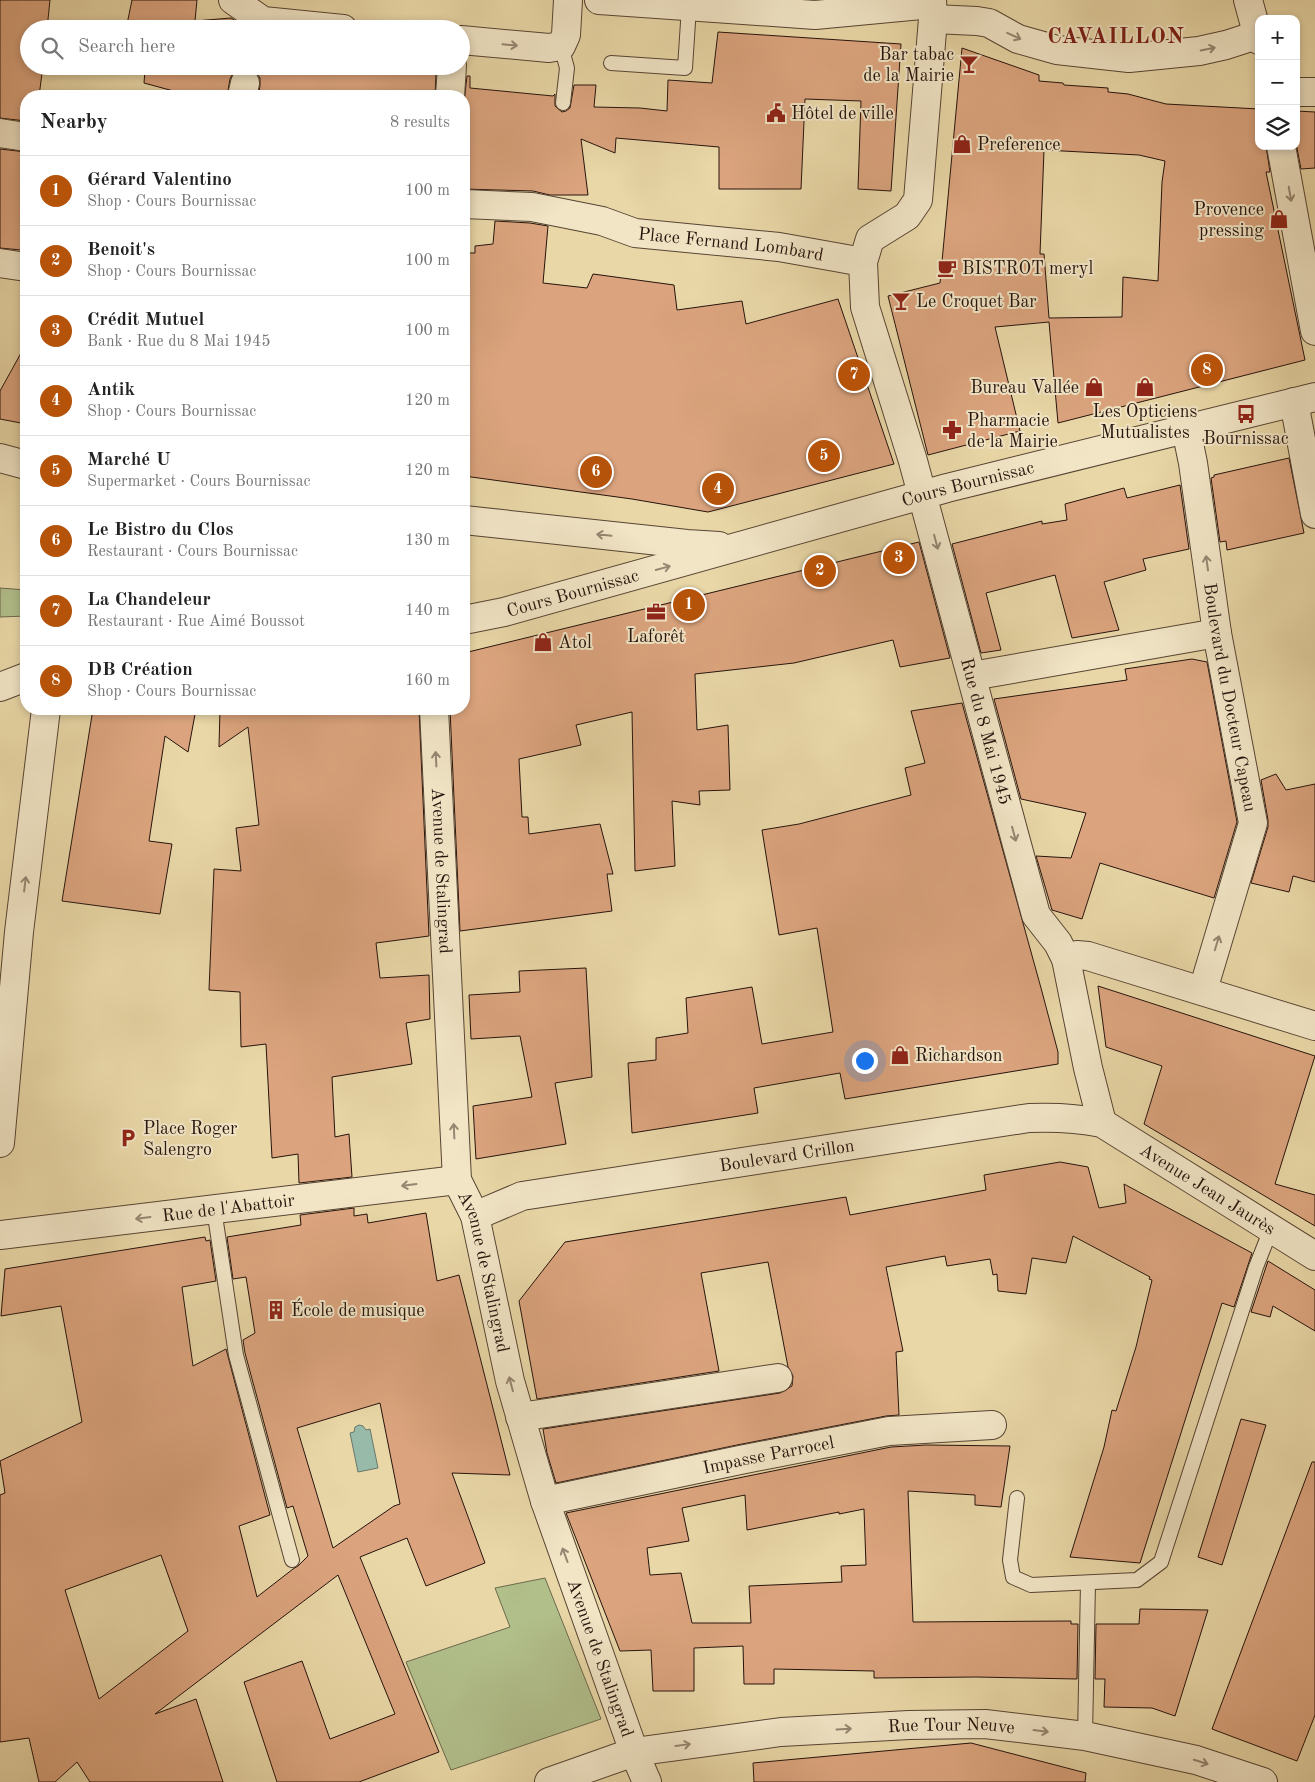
<!DOCTYPE html>
<meta charset="utf-8">
<style>
:root{--surface:#fff;--page:#f2f2f2;--text:#222;--muted:#767676;--line:#e0e0e0;--accent:#b45309}
body{margin:0;font-family:"Old Standard TT",serif;background:var(--page);color:var(--text)}
.controls{position:absolute;right:15px;top:15px;display:grid;overflow:hidden;border-radius:10px;box-shadow:0 2px 8px #0003}
.controls button{width:45px;height:45px;display:grid;place-items:center;padding:0;border:0;border-bottom:1px solid var(--line);background:var(--surface);color:var(--text);font:25px sans-serif}
.you{position:absolute;left:864px;top:1060px;width:18px;height:18px;margin:-12px;border:4px solid #fff;border-radius:50%;background:#1a73e8;box-shadow:0 0 0 8px #1a73e833}
.badge{display:grid;place-items:center;width:32px;height:32px;border-radius:50%;background:var(--accent);color:#fff;font-size:16px;font-weight:700}
.pin{position:absolute;translate:-50% -50%;border:2px solid #fff;box-shadow:0 1px 5px #0006}
.list{margin:0;padding:0;list-style:none}
h2{display:flex;justify-content:space-between;align-items:center;height:65px;margin:0;padding:0 20px;font-size:21px}
h2 small{font-size:16px;font-weight:400;color:var(--muted)}
.list li{display:grid;grid-template-columns:32px 1fr auto;gap:15px;align-items:center;box-sizing:border-box;height:70px;padding:0 20px;border-top:1px solid var(--line)}
.list b{display:block;font-size:19px;white-space:nowrap}
.list p{margin:0;font-size:16px;white-space:nowrap;color:var(--muted)}
.list em{font-size:16px;font-style:normal;color:var(--muted)}
.icon{flex:none;width:28px;height:28px;fill:none;stroke:currentColor;stroke-width:2;stroke-linecap:round;stroke-linejoin:round}
.map{position:relative;flex:none;width:1315px;height:1782px;overflow:hidden}
.search{position:absolute;background:var(--surface);box-shadow:0 2px 8px #0003;left:20px;top:20px;width:450px;height:55px;display:flex;align-items:center;gap:12px;box-sizing:border-box;padding:0 18px;border-radius:28px;color:var(--muted);font-size:19px}
.panel{position:absolute;background:var(--surface);box-shadow:0 2px 8px #0003;left:20px;top:90px;width:450px;height:625px;border-radius:20px}
.map>svg:first-child{display:block}
.green{fill:#b1bf8b;stroke:#6c694c}
.water{fill:#97baa9;stroke:#6a776a}
.building{fill:#dba47e;stroke:#26130c;fill-rule:evenodd}
.lines{fill:none;stroke-linecap:round;stroke-linejoin:round}
.lane-casing{stroke:#574433;stroke-width:16}
.street-casing{stroke:#574433;stroke-width:30}
.lane{stroke:#f1e5c6;stroke-width:14}
.street{stroke:#f1e5c6;stroke-width:28}
.oneway{stroke:#968672}
.labels{text-anchor:middle;stroke-width:4;stroke-linejoin:round;paint-order:stroke}
.poi-label{font-size:18px;fill:#26130c;stroke:#f1e5c6;text-anchor:start}
.street-label{font-size:18px;fill:#26130c;stroke:#f1e5c6}
.district-label{font-size:22px;font-weight:bold;letter-spacing:1px;fill:#7a1f14;stroke:#f1e5c6}
</style>
<div class="map">
<svg width="1315" height="1782" viewBox="0 0 1315 1782">
<rect width="100%" height="100%" fill="#e9d7a7"/>
<filter id="stains"><feTurbulence type="fractalNoise" baseFrequency=".004" numOctaves="4"/><feColorMatrix values="0 0 0 0 .2 0 0 0 0 .09 0 0 0 0 .02 0 0 0 .5 -.17"/></filter>
<radialGradient id="worn" r=".72"><stop offset=".6" stop-color="#630" stop-opacity="0"/><stop offset="1" stop-color="#630" stop-opacity=".3"/></radialGradient>
<g class="green">
<path d="M0,588L26,590V616L0,617Z"/>
<path d="M545,1578L601,1719L451,1770L406,1662L510,1627L495,1588Z"/>
</g>
<path class="water" d="M359,1425L363,1426L366,1430L370,1429L378,1468L358,1472L350,1433L354,1432L355,1427Z"/>
<g class="building">
<path d="M0,0H50L47,29H29V66H43L39,96H26V121L0,118Z"/>
<path d="M132,0H197L195,21L231,18L242,25V29H126Z"/>
<path d="M718,32L901,44L891,191L858,189L861,101L805,99L801,189H719V147L616,138L615,153L581,139L588,195H550L533,191L464,189V103L467,76H470V88L553,96L555,94V106L562,112L566,111L570,108L574,85H596L594,107L640,108L667,111L668,80L712,83Z"/>
<path d="M962,48L1039,75V81L1063,83L1064,85L1108,88V92L1128,94L1166,104L1259,109V146H1266L1270,172H1266L1305,360L1058,423L1049,322L995,327L1020,431L928,455L888,296L940,283ZM1044,150L1139,155L1165,161L1162,182L1158,281L1123,277L1122,317L1049,318L1044,254H1040Z"/>
<path d="M126,66H374V69L436,74L435,96H258L260,86V78L255,71L248,68H240L233,73L230,79L227,96H192L144,83L145,70Z"/>
<path d="M1296,111L1315,112V168L1301,169L1296,143Z"/>
<path d="M0,149L26,152V214H25L21,250L0,248Z"/>
<path d="M495,221L530,223L548,226L543,283L587,288L593,274L674,285L677,310L742,301L746,324L838,299L894,464L708,512L632,499L464,476V253H475V246L493,244Z"/>
<path d="M26,344V424L0,419V391Z"/>
<path d="M1289,458L1304,533L1227,550L1226,541L1220,542L1211,478L1214,477V475Z"/>
<path d="M1180,485L1189,549L1143,559L1146,570L1104,582L1119,630L1072,638L1055,575L986,593L1001,650L981,653L952,544L1042,521V524L1067,520L1065,504L1124,488L1127,498Z"/>
<path d="M919,542L950,658L900,667L893,640L794,663L695,674L697,730L728,725L730,790L699,791L700,805L672,801L675,866L635,871L632,712L576,725L581,745L519,759L522,817H528L529,834L600,824L613,874H607L612,911L460,931L450,709H464V653Z"/>
<path d="M1192,659L1207,662L1237,822L1214,898L1100,863L1082,919L1052,910L1036,856L1071,858L1086,813L1021,799L994,699L1127,680L1125,669Z"/>
<path d="M962,703L1041,988L1058,1052V1064L845,1099L840,1073L754,1088L758,1113L632,1133L628,1063L656,1060V1038L688,1033L686,998L752,987L762,1044L833,1032L817,928L779,935L762,830L799,824L911,795L905,768L925,763L911,711Z"/>
<path d="M93,709H196L188,752L165,736L149,841L172,844L160,914L62,901Z"/>
<path d="M220,709H419L429,936L376,943L380,978L429,975L430,1019L406,1023L412,1064L332,1077L335,1137L349,1134L352,1177L299,1183L298,1154L272,1158L266,1044L241,1047L240,992L209,990L214,869L241,871L236,828L259,825L248,727L219,747Z"/>
<path d="M1276,774L1286,790L1315,784V882L1293,876L1289,892L1251,883L1268,827V820L1261,780Z"/>
<path d="M586,968L592,1077L555,1083L566,1144L476,1159L473,1106L532,1097L520,1036L471,1039L469,995L520,992L519,971Z"/>
<path d="M1098,986L1315,1056L1275,1184L1315,1195V1226L1144,1124L1162,1066L1106,1047Z"/>
<path d="M1060,1162L1088,1167L1099,1208L1126,1203L1124,1184L1252,1253L1234,1307L1222,1303L1140,1563L1070,1557L1104,1447L1112,1410L1116,1411L1136,1347L1152,1280L1149,1279L1150,1277L1073,1236L1066,1263L1032,1258L1026,1294L998,1291L997,1274L993,1275L990,1259L947,1266L945,1256L886,1267L903,1351L896,1352L899,1415L886,1416L737,1445L556,1483L547,1453L543,1429L780,1393L792,1386L793,1376L788,1367L768,1262L701,1273L719,1371L537,1399L519,1301L565,1242L846,1197L850,1215L986,1190L984,1175Z"/>
<path d="M354,1208V1216L367,1214L368,1223L426,1213L437,1281L459,1275L510,1475L452,1473L485,1563L426,1586L407,1538L360,1557L439,1752L359,1782H277L244,1682L302,1661L330,1739L395,1714L338,1575L155,1714L196,1699L223,1782H90L77,1762L55,1782H39L29,1738L0,1742V1495L5,1493L0,1461L82,1422L61,1306L1,1316L5,1269L205,1237L206,1241L210,1240L216,1281L182,1287L193,1366L226,1349L270,1515L239,1526L257,1597L293,1569L298,1566L308,1556L293,1506L287,1508L245,1353L243,1340L255,1333L246,1277L233,1279L227,1237L301,1225L300,1215ZM380,1403L400,1504L394,1506L333,1548L297,1428ZM161,1555L188,1631L99,1699L65,1590Z"/>
<path d="M1268,1261L1315,1290V1331L1273,1306L1270,1317L1251,1312Z"/>
<path d="M1241,1419L1266,1425L1222,1565L1198,1557Z"/>
<path d="M926,1445L1010,1446L1001,1507L975,1505V1495L908,1491L913,1622L1071,1621V1624H1078L1077,1679L976,1677L874,1678V1671L774,1669V1684H744L743,1646L694,1648V1691H653L651,1650L620,1651L566,1513L891,1447ZM745,1495L747,1530L839,1512V1514L864,1509L866,1565L841,1566L842,1582L749,1586L751,1623H692L681,1573L650,1575L647,1548L689,1541L682,1508Z"/>
<path d="M1312,1462H1315V1715L1297,1761L1212,1729Z"/>
<path d="M1140,1609L1208,1610L1175,1716L1152,1708L1104,1707L1105,1679H1095L1096,1624H1139Z"/>
<path d="M971,1743L1086,1773L1085,1782H754L753,1763Z"/>
</g>
<g class="lines">
<g class="lane-casing">
<g id="lane">
<path d="M561,46L567,68L563,103"/>
<path d="M611,63L685,68L689,7"/>
<path d="M214,1209L236,1355L292,1560"/>
<path d="M1017,1498L1010,1560L1013,1577L1031,1585L1137,1580L1161,1562L1256,1267L1271,1229"/>
<path d="M1085,1736L1088,1583"/>
</g>
</g>
<g class="street-casing">
<g id="street">
<path d="M233,0L263,21L343,29"/>
<path d="M599,0L815,15L932,4"/>
<path id="s1" d="M932,0L933,19L918,200L907,216L870,239L863,262L865,307L913,461L1036,915L1058,943L1066,959L1088,1068L1102,1123"/>
<path d="M1248,0L1259,40"/>
<path d="M933,19L977,21L989,23L1018,39L1057,50L1129,58L1199,51L1226,45L1257,35"/>
<path d="M461,40L549,48L561,46L566,35L568,0"/>
<path d="M1296,92H1315"/>
<path d="M242,96L245,83"/>
<path d="M450,96L452,66"/>
<path d="M0,133L26,137"/>
<path d="M1281,146L1315,331"/>
<path id="s2" d="M464,204L532,207L602,221L635,233L779,247L863,262"/>
<path d="M0,263L26,267"/>
<path d="M1294,402L1315,514"/>
<path id="s3" d="M1186,429L1193,463L1217,633L1253,823L1203,990"/>
<path d="M0,458L26,465"/>
<path d="M464,520L687,544L719,546"/>
<path id="s4" d="M464,620L504,612L947,488L1315,397"/>
<path d="M972,676L1217,633"/>
<path d="M0,687L26,677"/>
<path id="s5" d="M434,709L457,1180L475,1216L510,1381L545,1501L634,1752L647,1782"/>
<path d="M1066,959L1077,955L1088,956L1315,1026"/>
<path d="M0,1143L19,932L46,709"/>
<path id="s6" d="M475,1216L522,1196L1029,1118C1054,1117 1077,1118 1102,1123L1315,1256"/>
<path id="s7" d="M0,1235L457,1180"/>
<path d="M520,1417L778,1378"/>
<path id="s8" d="M545,1501L740,1460L889,1431L992,1425"/>
<path id="s9" d="M549,1782L634,1752L781,1732L909,1725L985,1724L1085,1736L1196,1760L1263,1782"/>
</g>
</g>
<use href="#lane" class="lane"/>
<use href="#street" class="street"/>
</g>
<defs><path id="oneway-shaft" d="M-6 0H5M1.5-3L5.5 0L1.5 3" fill="none" stroke-width="1.6" stroke-linecap="round" stroke-linejoin="round" transform="scale(1.25)"/></defs>
<g class="oneway">
<use href="#oneway-shaft" transform="translate(1014 36) rotate(25)"/>
<use href="#oneway-shaft" transform="translate(510 45) rotate(5)"/>
<use href="#oneway-shaft" transform="translate(1208 49) rotate(-12)"/>
<use href="#oneway-shaft" transform="translate(1290 194) rotate(80)"/>
<use href="#oneway-shaft" transform="translate(604 535) rotate(-174)"/>
<use href="#oneway-shaft" transform="translate(936 542) rotate(75)"/>
<use href="#oneway-shaft" transform="translate(1207 563) rotate(-98)"/>
<use href="#oneway-shaft" transform="translate(663 568) rotate(-15)"/>
<use href="#oneway-shaft" transform="translate(436 759) rotate(-93)"/>
<use href="#oneway-shaft" transform="translate(1014 834) rotate(75)"/>
<use href="#oneway-shaft" transform="translate(25 884) rotate(-83)"/>
<use href="#oneway-shaft" transform="translate(1217 943) rotate(-73)"/>
<use href="#oneway-shaft" transform="translate(454 1131) rotate(-93)"/>
<use href="#oneway-shaft" transform="translate(409 1185) rotate(173)"/>
<use href="#oneway-shaft" transform="translate(143 1218) rotate(173)"/>
<use href="#oneway-shaft" transform="translate(511 1384) rotate(-105)"/>
<use href="#oneway-shaft" transform="translate(565 1555) rotate(-110)"/>
<use href="#oneway-shaft" transform="translate(844 1729) rotate(-3)"/>
<use href="#oneway-shaft" transform="translate(1041 1731) rotate(7)"/>
<use href="#oneway-shaft" transform="translate(683 1745) rotate(-8)"/>
<use href="#oneway-shaft" transform="translate(1201 1762) rotate(17)"/>
</g>
<defs>
<g id="bar-bare" transform="scale(1.5)"><path d="M-6-5H6L.8 .8V4.5H3.5V6h-7V4.5H-.8V.8Z" fill="#8f2418" stroke="#f1e5c6" stroke-width="2.5" paint-order="stroke"/></g>
<g id="civic-bare" transform="scale(1.5)"><path d="M-.6-6.5H3V-4.5H.6V-3L4-1V1h2V6H-6V1h2V-1L-.6-3ZM-1.2 2.5V6h2.4V2.5Z" fill="#8f2418" stroke="#f1e5c6" stroke-width="2.5" paint-order="stroke"/></g>
<g id="shop-bare" transform="scale(1.5)"><path d="M-5-2.5h2.3a2.7 3.5 0 0 1 5.4 0H5L5.5 6h-11ZM-1.5-2.5h3a1.5 2.3 0 0 0-3 0Z" fill="#8f2418" stroke="#f1e5c6" stroke-width="2.5" paint-order="stroke"/></g>
<g id="cafe-bare" transform="scale(1.5)"><path d="M-5.5-4.5H6V0H3Q3 3.5 0 3.5H-2.5Q-5.5 3.5-5.5 0ZM3-3.2v2h1.7v-2ZM-6 4.5H4V6H-6Z" fill="#8f2418" stroke="#f1e5c6" stroke-width="2.5" paint-order="stroke"/></g>
<g id="bus-bare" transform="scale(1.5)"><path d="M-5-6H5V4H4V6H2V4H-2V6H-4V4H-5ZM-3.5-4V0h7V-4ZM-3.5 1.2v1.5H-2V1.2ZM2 1.2v1.5H3.5V1.2Z" fill="#8f2418" stroke="#f1e5c6" stroke-width="2.5" paint-order="stroke"/></g>
<g id="pharmacy-bare" transform="scale(1.5)"><path d="M-2-6h4v4h4v4h-4v4h-4v-4h-4v-4h4Z" fill="#8f2418" stroke="#f1e5c6" stroke-width="2.5" paint-order="stroke"/></g>
<g id="office-bare" transform="scale(1.5)"><path d="M-6-3h4V-5.5h4V-3h4V5H-6ZM-1-4.5V-3h2v-1.5ZM-6 0V1H6V0Z" fill="#8f2418" stroke="#f1e5c6" stroke-width="2.5" paint-order="stroke"/></g>
<g id="parking-bare" transform="scale(1.5)"><path d="M-3.5-5.5H1a3.5 3.5 0 0 1 0 7H-1V5.5H-3.5ZM-1-3.4V-.6H.8a1.4 1.4 0 0 0 0-2.8Z" fill="#8f2418" stroke="#f1e5c6" stroke-width="2.5" paint-order="stroke"/></g>
<g id="building-bare" transform="scale(1.5)"><path d="M-4-6H4V6H1V3H-1V6H-4ZM-2.5-4.3h1.7v1.8h-1.7ZM.8-4.3h1.7v1.8H.8ZM-2.5-1h1.7V.8h-1.7ZM.8-1h1.7V.8H.8Z" fill="#8f2418" stroke="#f1e5c6" stroke-width="2.5" paint-order="stroke"/></g>
</defs>
<g fill-rule="evenodd">
<use href="#bar-bare" x="969" y="64"/>
<use href="#civic-bare" x="776" y="113"/>
<use href="#shop-bare" x="962" y="144"/>
<use href="#shop-bare" x="1279" y="219"/>
<use href="#cafe-bare" x="947" y="268"/>
<use href="#bar-bare" x="901" y="301"/>
<use href="#shop-bare" x="1094" y="387"/>
<use href="#shop-bare" x="1145" y="387"/>
<use href="#bus-bare" x="1246" y="414"/>
<use href="#pharmacy-bare" x="952" y="430"/>
<use href="#office-bare" x="656" y="612"/>
<use href="#shop-bare" x="543" y="642"/>
<use href="#shop-bare" x="900" y="1055"/>
<use href="#parking-bare" x="128" y="1138"/>
<use href="#building-bare" x="276" y="1310"/>
</g>
<g class="labels">
<g class="poi-label">
<text x="954" y="60" text-anchor="end">Bar tabac<tspan x="954" dy="21">de la Mairie</tspan></text>
<text x="791" y="119">Hôtel de ville</text>
<text x="977" y="150">Preference</text>
<text x="1264" y="215" text-anchor="end">Provence<tspan x="1264" dy="21">pressing</tspan></text>
<text x="962" y="274">BISTROT meryl</text>
<text x="916" y="307">Le Croquet Bar</text>
<text x="1079" y="393" text-anchor="end">Bureau Vallée</text>
<text x="1145" y="417" text-anchor="middle">Les Opticiens<tspan x="1145" dy="21">Mutualistes</tspan></text>
<text x="967" y="426">Pharmacie<tspan x="967" dy="21">de la Mairie</tspan></text>
<text x="1246" y="444" text-anchor="middle">Bournissac</text>
<text x="656" y="642" text-anchor="middle">Laforêt</text>
<text x="558" y="648">Atol</text>
<text x="915" y="1061">Richardson</text>
<text x="143" y="1134">Place Roger<tspan x="143" dy="21">Salengro</tspan></text>
<text x="291" y="1316">École de musique</text>
</g>
<g class="street-label">
<text dy="6" stroke="none"><textPath href="#s2" startOffset="271">Place Fernand Lombard</textPath></text>
<text dy="6" stroke="none"><textPath href="#s4" startOffset="522">Cours Bournissac</textPath></text>
<text dy="6" stroke="none"><textPath href="#s4" startOffset="112">Cours Bournissac</textPath></text>
<text dy="6" stroke="none"><textPath href="#s3" startOffset="272">Boulevard du Docteur Capeau</textPath></text>
<text dy="6" stroke="none"><textPath href="#s1" startOffset="774">Rue du 8 Mai 1945</textPath></text>
<text dy="6" stroke="none"><textPath href="#s5" startOffset="162">Avenue de Stalingrad</textPath></text>
<text dy="6" stroke="none"><textPath href="#s6" startOffset="319">Boulevard Crillon</textPath></text>
<text dy="6" stroke="none"><textPath href="#s6" startOffset="762">Avenue Jean Jaurès</textPath></text>
<text dy="6" stroke="none"><textPath href="#s7" startOffset="230">Rue de l'Abattoir</textPath></text>
<text dy="6" stroke="none"><textPath href="#s5" startOffset="568">Avenue de Stalingrad</textPath></text>
<text dy="6" stroke="none"><textPath href="#s8" startOffset="228">Impasse Parrocel</textPath></text>
<text dy="6" stroke="none"><textPath href="#s5" startOffset="972">Avenue de Stalingrad</textPath></text>
<text dy="6" stroke="none"><textPath href="#s9" startOffset="409">Rue Tour Neuve</textPath></text>
</g>
<g class="district-label">
<text x="1116" y="43">CAVAILLON</text>
</g>
</g>
<rect width="100%" height="100%" filter="url(#stains)"/>
<rect width="100%" height="100%" fill="url(#worn)"/>
</svg>
<div class="controls">
<button>+</button>
<button>−</button>
<button><svg class="icon" aria-label="layers" viewBox="0 0 24 24"><path d="M12 4l9 5-9 5-9-5zM3 14l9 5 9-5"/></svg></button>
</div>
<div class="you"></div>
<div class="pin badge" style="left:689px;top:605px">1</div>
<div class="pin badge" style="left:820px;top:571px">2</div>
<div class="pin badge" style="left:899px;top:558px">3</div>
<div class="pin badge" style="left:718px;top:489px">4</div>
<div class="pin badge" style="left:824px;top:456px">5</div>
<div class="pin badge" style="left:596px;top:472px">6</div>
<div class="pin badge" style="left:854px;top:375px">7</div>
<div class="pin badge" style="left:1207px;top:370px">8</div>
<div class="search"><svg class="icon" aria-label="search" viewBox="0 0 24 24"><circle cx="10" cy="10" r="6"/><path d="M15 15l6 6"/></svg>Search here</div>
<section class="panel">
<h2>Nearby<small>8 results</small></h2>
<ul class="list">
<li><span class="badge">1</span><div><b>Gérard Valentino</b><p>Shop · Cours Bournissac</p></div><em>100 m</em></li>
<li><span class="badge">2</span><div><b>Benoit's</b><p>Shop · Cours Bournissac</p></div><em>100 m</em></li>
<li><span class="badge">3</span><div><b>Crédit Mutuel</b><p>Bank · Rue du 8 Mai 1945</p></div><em>100 m</em></li>
<li><span class="badge">4</span><div><b>Antik</b><p>Shop · Cours Bournissac</p></div><em>120 m</em></li>
<li><span class="badge">5</span><div><b>Marché U</b><p>Supermarket · Cours Bournissac</p></div><em>120 m</em></li>
<li><span class="badge">6</span><div><b>Le Bistro du Clos</b><p>Restaurant · Cours Bournissac</p></div><em>130 m</em></li>
<li><span class="badge">7</span><div><b>La Chandeleur</b><p>Restaurant · Rue Aimé Boussot</p></div><em>140 m</em></li>
<li><span class="badge">8</span><div><b>DB Création</b><p>Shop · Cours Bournissac</p></div><em>160 m</em></li>
</ul>
</section>
</div>
